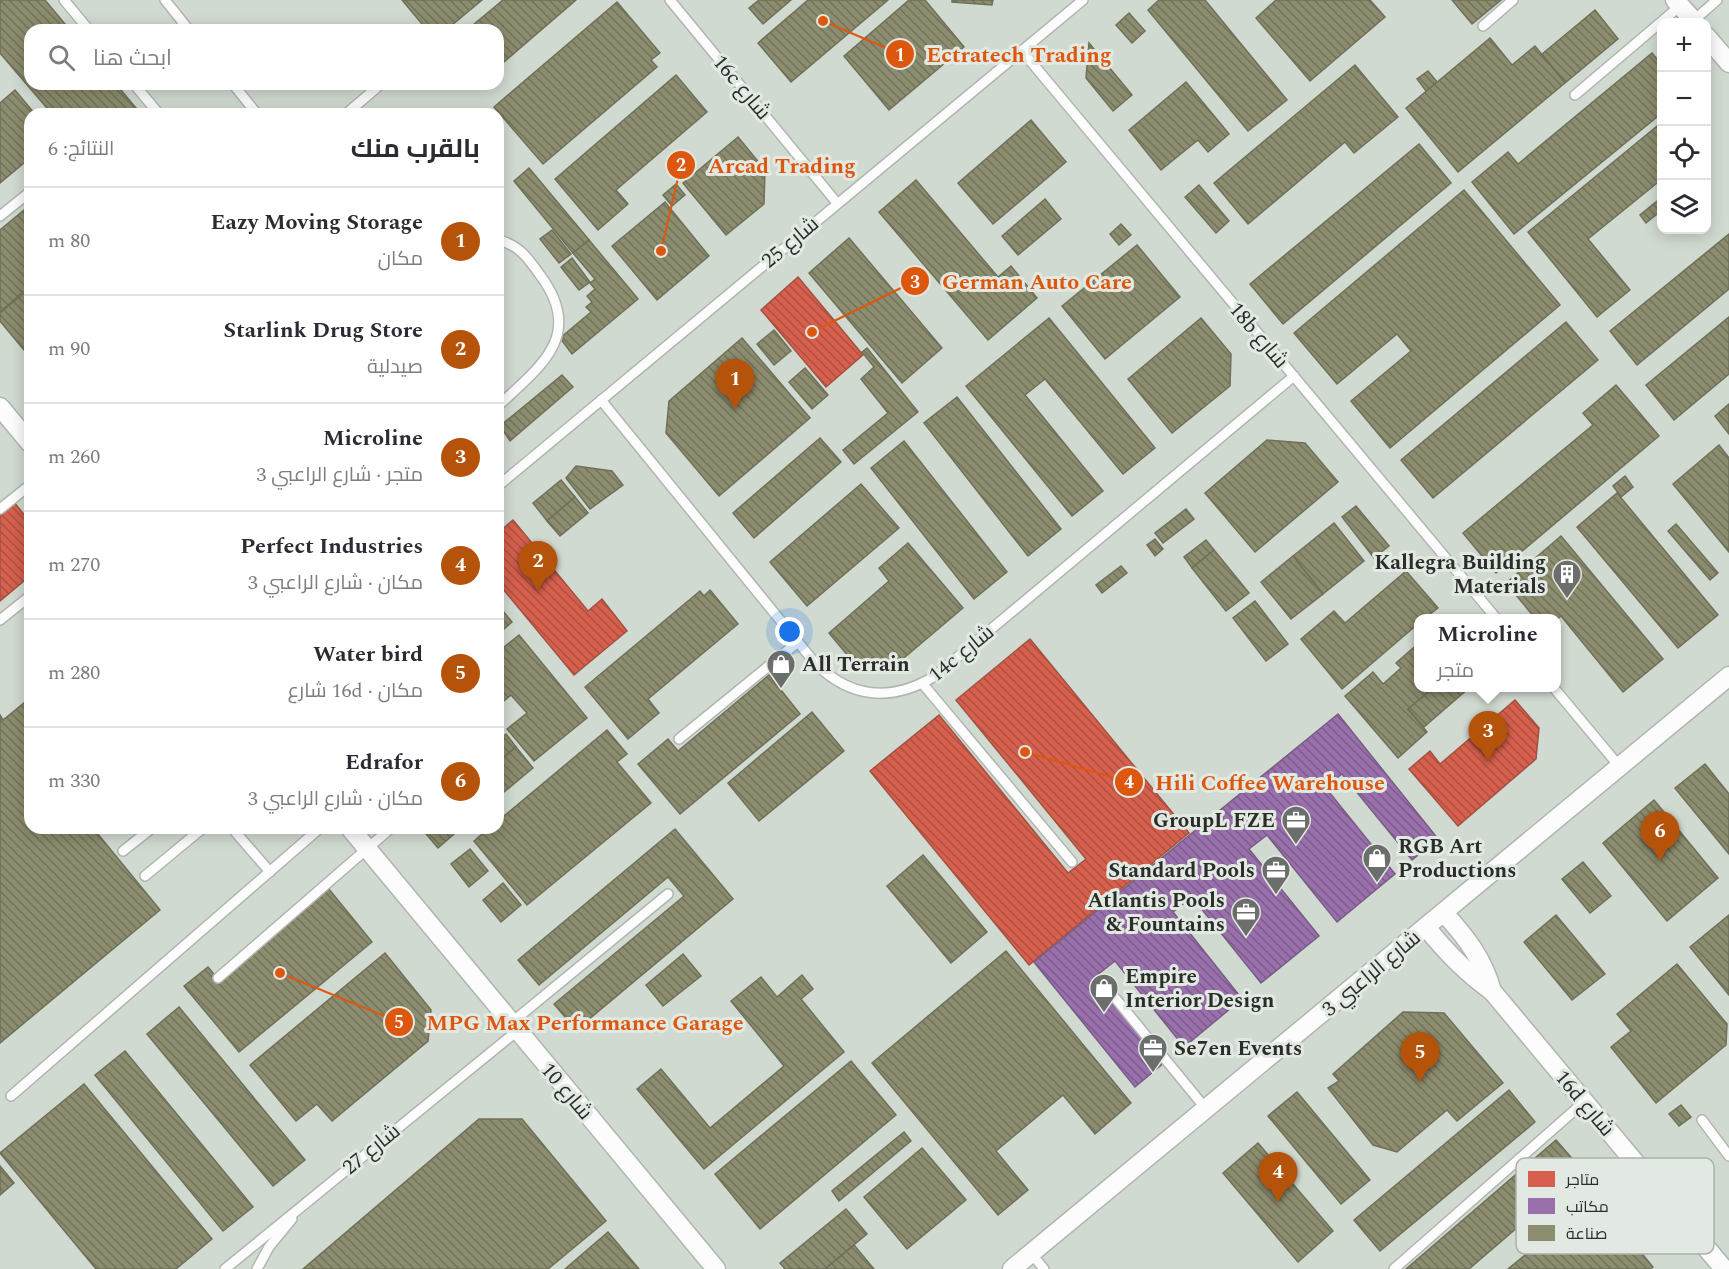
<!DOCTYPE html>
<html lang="ar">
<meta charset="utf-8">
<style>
:root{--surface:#fff;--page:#f2f2f3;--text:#2b2b33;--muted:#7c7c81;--line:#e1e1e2;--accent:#b45309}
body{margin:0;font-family:Spectral,Cairo,serif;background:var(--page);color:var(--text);direction:rtl}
.controls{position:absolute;right:18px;top:18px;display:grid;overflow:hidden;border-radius:12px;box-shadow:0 3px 15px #0003}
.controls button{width:54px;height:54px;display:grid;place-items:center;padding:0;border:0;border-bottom:2px solid var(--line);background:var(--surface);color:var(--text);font:30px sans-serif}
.you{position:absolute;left:790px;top:632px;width:21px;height:21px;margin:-15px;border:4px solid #fff;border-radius:50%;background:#1a73e8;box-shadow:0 0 0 9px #1a73e833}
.badge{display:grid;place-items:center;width:39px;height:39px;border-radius:50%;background:var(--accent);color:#fff;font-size:20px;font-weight:700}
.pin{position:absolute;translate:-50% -50px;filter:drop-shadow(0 2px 3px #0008)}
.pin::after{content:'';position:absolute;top:32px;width:21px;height:18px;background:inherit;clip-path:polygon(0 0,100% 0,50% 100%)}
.popup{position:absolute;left:1414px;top:614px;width:147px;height:78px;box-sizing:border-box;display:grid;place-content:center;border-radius:12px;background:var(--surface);filter:drop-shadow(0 2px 4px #0005);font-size:20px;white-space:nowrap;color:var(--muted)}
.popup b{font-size:22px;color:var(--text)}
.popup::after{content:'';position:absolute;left:50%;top:100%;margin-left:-12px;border:12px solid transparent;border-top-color:var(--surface)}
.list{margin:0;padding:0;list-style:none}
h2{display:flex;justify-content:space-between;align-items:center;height:78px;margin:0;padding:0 24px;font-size:26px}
h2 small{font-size:20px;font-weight:400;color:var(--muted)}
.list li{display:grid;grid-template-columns:39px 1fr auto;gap:18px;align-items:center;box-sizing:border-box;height:108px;padding:0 24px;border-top:2px solid var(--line)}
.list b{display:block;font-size:22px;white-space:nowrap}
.list p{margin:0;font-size:20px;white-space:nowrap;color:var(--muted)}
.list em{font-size:20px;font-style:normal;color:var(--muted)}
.icon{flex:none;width:33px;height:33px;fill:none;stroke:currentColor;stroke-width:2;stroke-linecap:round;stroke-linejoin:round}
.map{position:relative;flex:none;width:1729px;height:1269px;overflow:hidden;direction:ltr}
.search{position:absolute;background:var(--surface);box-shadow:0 3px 15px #0003;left:24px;top:24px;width:480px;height:66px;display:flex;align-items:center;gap:15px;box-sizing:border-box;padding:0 21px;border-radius:18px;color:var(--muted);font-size:22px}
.panel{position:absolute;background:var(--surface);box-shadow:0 3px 15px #0003;left:24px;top:108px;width:480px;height:726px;border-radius:18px;direction:rtl}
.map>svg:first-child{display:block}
.built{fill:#d1dad1;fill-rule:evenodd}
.shops{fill:url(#shops-back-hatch);stroke:#a25142;stroke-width:1.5}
.offices{fill:url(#offices-back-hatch);stroke:#785c84;stroke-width:1.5}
.industry{fill:url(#industry-back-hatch);stroke:#6f705a;stroke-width:1.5}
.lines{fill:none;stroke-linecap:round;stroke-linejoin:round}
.service-casing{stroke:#b1b5b1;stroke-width:12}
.minor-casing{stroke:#b1b5b1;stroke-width:21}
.service{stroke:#fbfcfb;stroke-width:9}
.minor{stroke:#fbfcfb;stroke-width:18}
.labels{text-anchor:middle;stroke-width:6;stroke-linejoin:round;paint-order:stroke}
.street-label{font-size:21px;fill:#2a2d2a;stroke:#e2e9e2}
.poi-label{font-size:21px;font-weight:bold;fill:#2a2d2a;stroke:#e2e9e2;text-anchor:end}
.key{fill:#e2e9e2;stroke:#abb1ab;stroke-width:1.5}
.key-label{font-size:16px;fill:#2a2d2a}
.leader{fill:none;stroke:#de570e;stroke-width:2}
.callout-dot{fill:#de570e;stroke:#e2e9e2;stroke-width:2}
.mark-label{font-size:18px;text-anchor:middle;font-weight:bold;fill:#fff}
.callout-label{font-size:22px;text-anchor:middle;font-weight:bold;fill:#de570e;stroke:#e2e9e2;stroke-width:6;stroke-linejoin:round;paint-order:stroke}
</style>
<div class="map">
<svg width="1729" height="1269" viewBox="0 0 1729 1269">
<defs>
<pattern id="shops-back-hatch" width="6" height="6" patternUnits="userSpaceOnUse" patternTransform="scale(1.5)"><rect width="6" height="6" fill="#d6604d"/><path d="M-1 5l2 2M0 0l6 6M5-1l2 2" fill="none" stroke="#ae5040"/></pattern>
<pattern id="offices-back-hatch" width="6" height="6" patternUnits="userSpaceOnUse" patternTransform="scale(1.5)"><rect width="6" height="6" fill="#9970ab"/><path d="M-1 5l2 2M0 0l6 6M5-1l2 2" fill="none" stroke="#7d5c8b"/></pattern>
<pattern id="industry-back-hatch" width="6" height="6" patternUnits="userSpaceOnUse" patternTransform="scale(1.5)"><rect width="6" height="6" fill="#8c8c6e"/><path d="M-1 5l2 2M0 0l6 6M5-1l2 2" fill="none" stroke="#73735b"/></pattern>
</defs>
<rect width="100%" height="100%" fill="#e3e8e3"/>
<path class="built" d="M0,0H1729V1269H0ZM1662,22H1706V230H1662ZM30,30H498V84H30ZM30,114H498V828H30ZM1419,618H1557V688H1419Z"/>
<g class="shops">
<path d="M798,277L863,355L826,387L761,310Z"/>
<path d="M14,502L30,522V576L0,601V514Z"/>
<path d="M513,520L588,611L602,599L627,631L574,675L498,583V533Z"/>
<path d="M1030,639L1189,833L1029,965L870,771L939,715L1068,873L1086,859L956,700Z"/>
<path d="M1515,700L1539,728L1536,759L1458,826L1409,769L1430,751L1440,764Z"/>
</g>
<path class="offices" d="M1338,714L1438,839L1412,860L1342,774L1325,787L1395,874L1337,922L1267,835L1249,849L1319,936L1261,983L1192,897L1173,912L1242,999L1184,1047L1115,961L1096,976L1165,1062L1135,1087L1034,962Z"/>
<g class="industry">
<path d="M0,0H45L70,30H30V84H116L141,114H52L0,53Z"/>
<path d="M402,0H482L446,30H427Z"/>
<path d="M503,0H576L498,67V30H467Z"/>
<path d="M759,0H791L763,24L749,8Z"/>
<path d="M808,0H888L791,82L758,43Z"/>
<path d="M909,0H925L964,47L889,110L844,56Z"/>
<path d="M952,0H993L992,5L952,2Z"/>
<path d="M1159,0H1205L1287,100L1248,131L1148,10Z"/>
<path d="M1276,0H1370L1385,17L1310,81L1256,18Z"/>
<path d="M1452,0H1501L1472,24Z"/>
<path d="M617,2L660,53L651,60L657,67L543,164L494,107Z"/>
<path d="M1595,10L1618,39L1565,83L1542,54Z"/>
<path d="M1129,13L1145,31L1132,43L1116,25Z"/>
<path d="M1490,38L1512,65L1535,46L1565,83L1458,172L1406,108Z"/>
<path d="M1089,43L1132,95L1113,111L1086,78Z"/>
<path d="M1652,53L1662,65V113L1514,234L1472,182L1508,152L1518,164Z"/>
<path d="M1355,65L1398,117L1354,153L1345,142L1248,224L1214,183Z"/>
<path d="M1428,71L1437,82L1426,91L1417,79Z"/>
<path d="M676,75L707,112L616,190L628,204L598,230L555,179Z"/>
<path d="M1186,82L1229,134L1208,152L1198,140L1161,170L1129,130Z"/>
<path d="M15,90L35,114H30V158L0,183V103Z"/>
<path d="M1031,120L1066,162L993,224L958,183Z"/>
<path d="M1662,122V179L1588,239L1630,290L1597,317L1528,232Z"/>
<path d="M738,137L765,170L764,204L726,235L683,183Z"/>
<path d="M1419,144L1451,183L1283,324L1250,284Z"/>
<path d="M529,168L589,240L573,253L514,181Z"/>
<path d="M916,180L998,277L1011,266L1037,298L988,340L879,212Z"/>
<path d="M676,184L685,195L672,206L663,195Z"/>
<path d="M1199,185L1229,221L1216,233L1185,197Z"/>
<path d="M1464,190L1560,305L1390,448L1351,401L1411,351L1397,334L1337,384L1294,333Z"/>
<path d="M1661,198L1662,210L1646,223L1640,215Z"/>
<path d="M1045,199L1061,219L1018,255L1002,236Z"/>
<path d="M665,202L709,256L657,300L612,246Z"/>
<path d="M30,205V286L0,312V230Z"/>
<path d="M1121,224L1131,235L1119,245L1110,234Z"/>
<path d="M552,230L571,254L559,263L540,239Z"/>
<path d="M1729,234V289L1637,365L1610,331Z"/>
<path d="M849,238L942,348L902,383L809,273Z"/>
<path d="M589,240L638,299L572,354L560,338L591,312L586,307L592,302L587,296L595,289L590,283L595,279L573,253Z"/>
<path d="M1137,245L1180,297L1105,359L1062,306Z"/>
<path d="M572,258L590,282L579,290L561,267Z"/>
<path d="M30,288V356H29L0,321V313Z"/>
<path d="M1729,317V374L1674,420L1646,385Z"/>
<path d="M1049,318L1155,448L1123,474L1045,379L1025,395L1103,491L1072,516L966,386Z"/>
<path d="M1201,318L1231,354L1230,386L1172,433L1128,379Z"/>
<path d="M1566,322L1598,360L1433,498L1401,460Z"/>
<path d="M774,330L791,351L774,365L757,344Z"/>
<path d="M742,338L810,418L719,496L666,433L669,401Z"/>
<path d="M867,348L918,412L854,464L843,450L888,413L861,379L874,367L862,352Z"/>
<path d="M805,368L828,395L812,409L789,382Z"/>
<path d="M562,375L573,387L510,441L500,426Z"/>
<path d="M1616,385L1659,436L1496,573L1463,533L1593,425L1583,413Z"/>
<path d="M957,397L1061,529L1028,556L924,423Z"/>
<path d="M1729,404V434L1715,416Z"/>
<path d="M820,438L841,462L754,538L733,513Z"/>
<path d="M1267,440L1305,443L1338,482L1255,552L1205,493Z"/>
<path d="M904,441L1007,572L974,599L871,468Z"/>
<path d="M1719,445L1729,458V552L1673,484Z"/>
<path d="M576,466L612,471L623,485L590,509L566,478Z"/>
<path d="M1625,476L1633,487L1621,497L1613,486Z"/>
<path d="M561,480L575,497L547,521L533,503Z"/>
<path d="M861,484L899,528L807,606L770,562Z"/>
<path d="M1617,493L1718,615L1678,648L1577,527Z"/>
<path d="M575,497L588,513L560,536L547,521Z"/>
<path d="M1356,506L1389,546L1374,558L1342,517Z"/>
<path d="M1186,509L1194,519L1163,543L1155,533Z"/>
<path d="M1334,523L1364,561L1323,594L1293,556Z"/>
<path d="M1676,524L1718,573L1710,580L1668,531Z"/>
<path d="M1561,536L1663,659L1623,692L1561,616L1557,619L1535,618L1506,583Z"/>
<path d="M1155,539L1163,549L1155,556L1147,545Z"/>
<path d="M1206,540L1214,550L1192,568L1184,557Z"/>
<path d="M908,543L963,608L892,668L854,663L829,633L889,581L879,568Z"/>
<path d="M1214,550L1249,593L1226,611L1192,568Z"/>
<path d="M1293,556L1323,594L1291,619L1261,582Z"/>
<path d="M1121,566L1127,573L1102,593L1096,585Z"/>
<path d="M1406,571L1438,608L1425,618H1419V623L1342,689L1301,639L1334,611L1345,623Z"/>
<path d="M710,590L738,624L648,699L659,713L628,739L585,687L700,591L704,596Z"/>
<path d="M1255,601L1288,644L1266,661L1233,618Z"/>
<path d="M498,605L512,622L498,634Z"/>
<path d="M519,635L587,718L534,761L507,729L527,713L511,695L498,706V652Z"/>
<path d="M1419,643V688H1433L1408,709L1427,732L1398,758L1345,696L1373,672L1383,684L1401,668L1396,663Z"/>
<path d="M769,675L800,714L680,814L638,764L668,739L678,751Z"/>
<path d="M1433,688H1469L1424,727L1408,709Z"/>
<path d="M30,698V828H93L160,910L0,1043V715L3,720Z"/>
<path d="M812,712L844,751L759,821L728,783Z"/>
<path d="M607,730L627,754L617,762L651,803L527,905L474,841L489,828H498V821Z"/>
<path d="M506,734L516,747L498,762V741Z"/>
<path d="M516,747L533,768L498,797V762Z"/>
<path d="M1705,764L1729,794V854L1675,788Z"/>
<path d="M1654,800L1718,878L1667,921L1603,843Z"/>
<path d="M421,828H461L438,848Z"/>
<path d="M675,829L733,899L576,1030L554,1004L684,896L668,877L539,985L518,960Z"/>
<path d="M470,849L488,871L469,887L451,864Z"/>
<path d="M923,855L987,932L951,963L887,886Z"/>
<path d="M1583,862L1611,896L1590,913L1562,879Z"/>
<path d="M503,883L521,905L501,922L483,900Z"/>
<path d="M328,888L372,942L239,1052L184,986L208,967L218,979Z"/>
<path d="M1556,915L1605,974L1572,1000L1524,942Z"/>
<path d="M1729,915V995L1690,947Z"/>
<path d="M1006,951L1131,1103L1095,1134L1063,1095L996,1151L1028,1190L998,1215L872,1063Z"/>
<path d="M385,953L431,1010L428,1041L332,1121L317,1104L296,1121L250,1065Z"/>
<path d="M683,954L701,976L663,1006L646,985Z"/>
<path d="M1677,964L1727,1024L1726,1045L1656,1103L1611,1047L1631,1031L1617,1014Z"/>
<path d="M802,975L813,989L801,999L844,1052L704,1169L637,1089L661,1069L710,1128L784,1066L731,1001L761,977L777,997Z"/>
<path d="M179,1007L305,1160L273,1186L147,1034Z"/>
<path d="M1403,1012L1444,1013L1503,1083L1457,1121L1447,1110L1397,1152L1373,1145L1328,1088L1339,1081L1333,1074Z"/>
<path d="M125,1051L253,1207L223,1231L95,1075Z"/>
<path d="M851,1061L896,1115L760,1229L715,1174Z"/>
<path d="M84,1084L212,1239L176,1269H96L0,1153Z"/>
<path d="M1509,1090L1535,1122L1380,1251L1354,1220Z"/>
<path d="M1297,1092L1370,1180L1341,1204L1268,1116Z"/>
<path d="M1681,1105L1691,1117L1679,1126L1669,1114Z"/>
<path d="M479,1119H522L606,1221L548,1269H303Z"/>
<path d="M904,1132L911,1141L839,1201L832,1191Z"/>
<path d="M1556,1140L1583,1171L1469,1269H1406Z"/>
<path d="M1258,1143L1333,1231L1298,1262L1223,1173Z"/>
<path d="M922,1148L966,1200L907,1249L864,1197Z"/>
<path d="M0,1166L14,1183L0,1195Z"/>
<path d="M1596,1197L1653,1267L1650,1269H1508Z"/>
<path d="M846,1209L867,1234L825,1269H785L780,1263Z"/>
<path d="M608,1232L639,1269H565Z"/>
<path d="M854,1245L874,1269H825Z"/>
</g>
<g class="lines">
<g class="service-casing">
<g id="service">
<path d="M64,0L89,30"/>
<path d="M165,0L189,30"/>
<path d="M670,0L837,203"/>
<path d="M1693,21L1717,0"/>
<path d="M1483,26L1513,0"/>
<path d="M1022,51L1496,618"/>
<path d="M134,84L159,114"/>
<path d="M233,84L257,114"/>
<path d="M1575,95L1680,6"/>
<path d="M346,114L381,84"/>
<path d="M0,216L30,192"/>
<path d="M498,240C519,245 528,258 540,275C585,335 541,366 498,406"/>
<path d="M601,400L815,663C851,699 892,702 935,676L1294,376"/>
<path d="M498,486L1083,0"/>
<path d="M0,509L30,485"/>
<path d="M0,620L30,596"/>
<path d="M922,683L1072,862"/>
<path d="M1554,688L1619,766"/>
<path d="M679,739L798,642"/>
<path d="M232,828L270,872"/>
<path d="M123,851L152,828"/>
<path d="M145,876L203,828"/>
<path d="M218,978L391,828"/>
<path d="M1116,999L1206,1109"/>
<path d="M511,1023L668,894"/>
<path d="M11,1096L320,828"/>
<path d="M1702,1120L1729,1156"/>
<path d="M1031,1253L1044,1269"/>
<path d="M225,1269L517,1031"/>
<path d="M257,1269L269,1247L292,1219"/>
<path d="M1394,1269L1584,1102"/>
</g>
</g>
<g class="minor-casing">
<g id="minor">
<path d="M1675,0L1695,22"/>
<path d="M1706,36L1729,63"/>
<path d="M0,407L30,443"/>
<path d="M350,828L716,1269"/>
<path d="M1444,913C1466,937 1483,959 1492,991"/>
<path d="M1426,927C1446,952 1466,973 1492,991L1724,1269"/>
<path d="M1012,1269L1729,676"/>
</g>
</g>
<use href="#service" class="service"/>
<use href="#minor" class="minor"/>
</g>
<defs>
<g id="building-pin" transform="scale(1.5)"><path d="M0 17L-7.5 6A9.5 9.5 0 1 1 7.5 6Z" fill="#6b6e6b" stroke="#e2e9e2"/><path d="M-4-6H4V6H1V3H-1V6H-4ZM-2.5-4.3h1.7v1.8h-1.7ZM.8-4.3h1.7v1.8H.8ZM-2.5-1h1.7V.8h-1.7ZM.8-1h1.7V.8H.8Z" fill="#fff"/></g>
<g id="shop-pin" transform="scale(1.5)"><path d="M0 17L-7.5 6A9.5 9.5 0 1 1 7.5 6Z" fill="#6b6e6b" stroke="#e2e9e2"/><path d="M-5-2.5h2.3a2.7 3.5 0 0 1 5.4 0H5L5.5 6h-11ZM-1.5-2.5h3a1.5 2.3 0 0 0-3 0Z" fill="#fff"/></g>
<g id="office-pin" transform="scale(1.5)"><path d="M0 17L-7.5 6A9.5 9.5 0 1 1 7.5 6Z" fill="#6b6e6b" stroke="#e2e9e2"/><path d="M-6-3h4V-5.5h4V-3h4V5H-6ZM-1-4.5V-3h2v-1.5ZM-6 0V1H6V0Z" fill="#fff"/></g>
</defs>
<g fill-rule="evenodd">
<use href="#building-pin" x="1567" y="574"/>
<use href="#shop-pin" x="781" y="664"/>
<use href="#office-pin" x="1296" y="820"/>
<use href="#shop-pin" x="1377" y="858"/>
<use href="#office-pin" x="1276" y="870"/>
<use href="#office-pin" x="1246" y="912"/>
<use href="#shop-pin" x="1104" y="988"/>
<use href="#office-pin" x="1153" y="1048"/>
</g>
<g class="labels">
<g class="street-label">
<text transform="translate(742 87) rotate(50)" y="7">16c شارع</text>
<text transform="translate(790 242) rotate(-40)" y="7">شارع 25</text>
<text transform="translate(1259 335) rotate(50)" y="7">18b شارع</text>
<text transform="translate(961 653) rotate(-39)" y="7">14c شارع</text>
<text transform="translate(1371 973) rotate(-40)" y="7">شارع الراعبي 3</text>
<text transform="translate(567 1091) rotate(50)" y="7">شارع 10</text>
<text transform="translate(1585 1103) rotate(50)" y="7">16d شارع</text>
<text transform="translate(371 1149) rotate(-39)" y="7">شارع 27</text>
</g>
<g class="poi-label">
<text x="1546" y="569">Kallegra Building<tspan x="1546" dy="24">Materials</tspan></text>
<text x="802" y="671" text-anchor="start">All Terrain</text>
<text x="1275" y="827">GroupL FZE</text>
<text x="1398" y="853" text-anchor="start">RGB Art<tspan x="1398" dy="24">Productions</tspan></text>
<text x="1255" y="877">Standard Pools</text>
<text x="1225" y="907">Atlantis Pools<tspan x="1225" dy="24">&amp; Fountains</tspan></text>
<text x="1125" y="983" text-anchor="start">Empire<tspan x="1125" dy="24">Interior Design</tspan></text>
<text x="1174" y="1055" text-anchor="start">Se7en Events</text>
</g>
</g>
<rect x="1516" y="1158" width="198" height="96" rx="9" class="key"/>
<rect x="1528" y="1171" width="27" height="16" fill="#d6604d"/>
<rect x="1528" y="1198" width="27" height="16" fill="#9970ab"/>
<rect x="1528" y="1225" width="27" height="16" fill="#8c8c6e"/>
<g class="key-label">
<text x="1566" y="1185">متاجر</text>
<text x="1566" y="1212">مكاتب</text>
<text x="1566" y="1239">صناعة</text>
</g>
<path class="leader" d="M823 21L900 54M661 251L681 165M812 332L915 281M1025 752L1129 782M280 973L399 1022"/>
<g class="callout-dot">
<circle cx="823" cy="21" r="6"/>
<circle cx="661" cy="251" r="6"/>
<circle cx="812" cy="332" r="6"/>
<circle cx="1025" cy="752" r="6"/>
<circle cx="280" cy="973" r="6"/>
<circle cx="900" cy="54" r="15"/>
<circle cx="681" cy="165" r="15"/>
<circle cx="915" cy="281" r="15"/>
<circle cx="1129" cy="782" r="15"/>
<circle cx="399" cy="1022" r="15"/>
</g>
<g class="mark-label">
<text x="900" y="61">1</text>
<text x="681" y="171">2</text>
<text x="915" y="288">3</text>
<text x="1129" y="788">4</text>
<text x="399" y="1028">5</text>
</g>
<g class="callout-label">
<text x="1019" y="62">Ectratech Trading</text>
<text x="782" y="173">Arcad Trading</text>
<text x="1037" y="289">German Auto Care</text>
<text x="1270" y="790">Hili Coffee Warehouse</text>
<text x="585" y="1030">MPG Max Performance Garage</text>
</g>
</svg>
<div class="controls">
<button>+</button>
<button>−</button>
<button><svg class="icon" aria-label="locate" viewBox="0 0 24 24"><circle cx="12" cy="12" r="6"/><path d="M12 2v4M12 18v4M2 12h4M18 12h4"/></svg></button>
<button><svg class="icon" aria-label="layers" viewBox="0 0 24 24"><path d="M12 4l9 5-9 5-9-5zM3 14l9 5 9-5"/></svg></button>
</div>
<div class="you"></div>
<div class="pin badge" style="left:735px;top:409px">1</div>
<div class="pin badge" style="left:538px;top:591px">2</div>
<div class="pin badge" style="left:1488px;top:761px">3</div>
<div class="popup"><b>Microline</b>متجر</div>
<div class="pin badge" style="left:1278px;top:1202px">4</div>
<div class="pin badge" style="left:1420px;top:1082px">5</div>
<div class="pin badge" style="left:1660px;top:861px">6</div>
<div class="search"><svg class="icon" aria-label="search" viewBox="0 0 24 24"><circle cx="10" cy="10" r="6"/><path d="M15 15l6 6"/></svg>ابحث هنا</div>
<section class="panel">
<h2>بالقرب منك<small>النتائج: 6</small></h2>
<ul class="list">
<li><span class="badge">1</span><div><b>Eazy Moving Storage</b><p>مكان</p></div><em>80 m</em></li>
<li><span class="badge">2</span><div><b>Starlink Drug Store</b><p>صيدلية</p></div><em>90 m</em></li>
<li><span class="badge">3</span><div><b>Microline</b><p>متجر · شارع الراعبي 3</p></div><em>260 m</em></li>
<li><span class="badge">4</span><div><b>Perfect Industries</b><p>مكان · شارع الراعبي 3</p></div><em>270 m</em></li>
<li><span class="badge">5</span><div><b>Water bird</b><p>مكان · 16d شارع</p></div><em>280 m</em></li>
<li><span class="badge">6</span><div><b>Edrafor</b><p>مكان · شارع الراعبي 3</p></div><em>330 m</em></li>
</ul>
</section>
</div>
